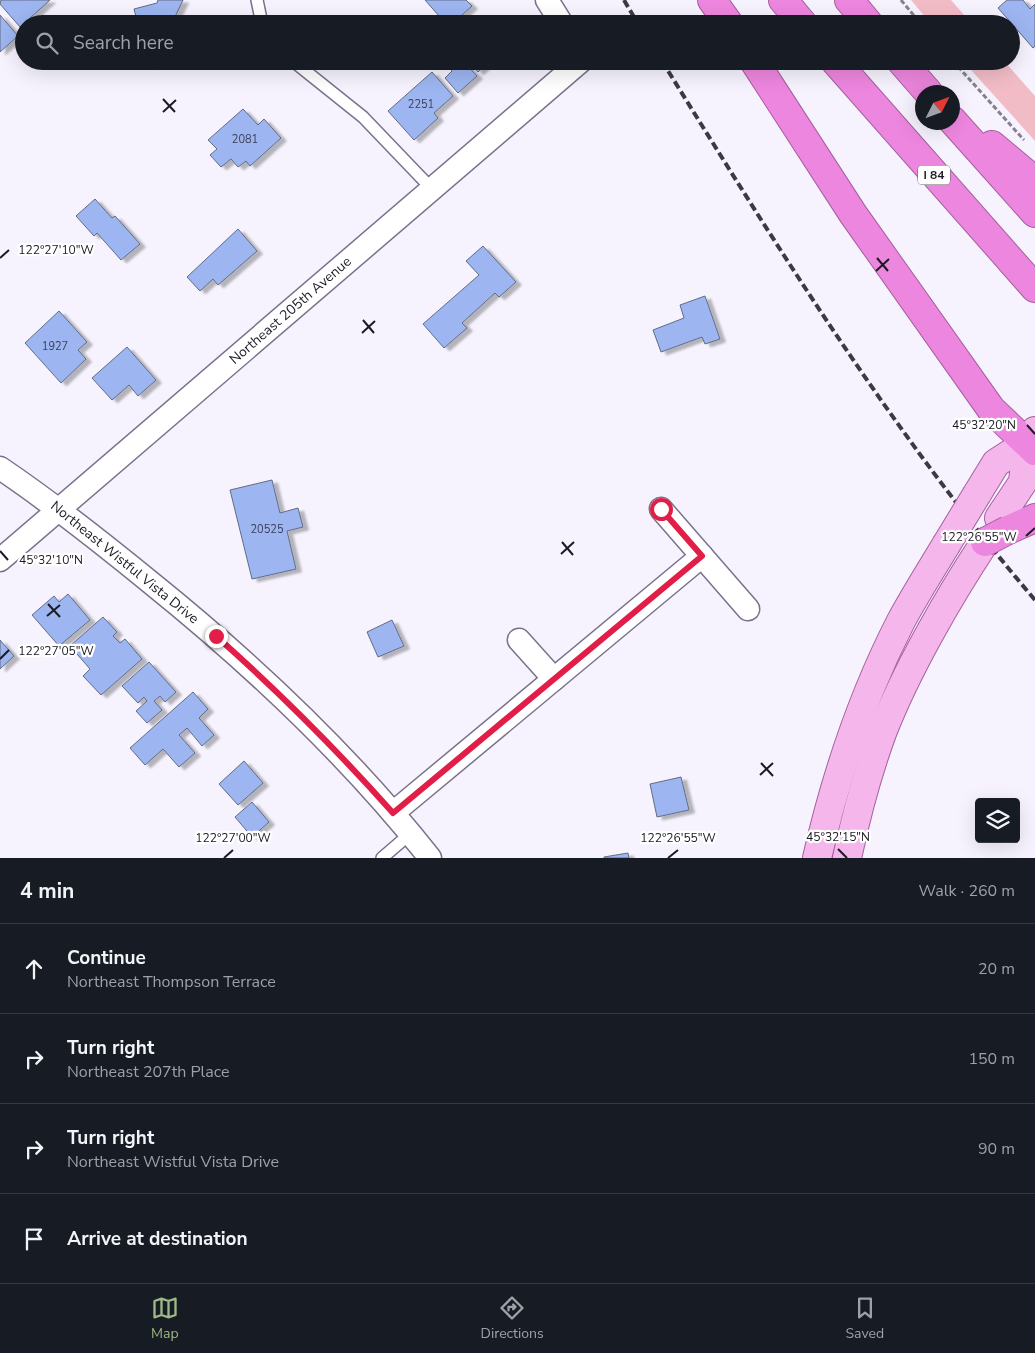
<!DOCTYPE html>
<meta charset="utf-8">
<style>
:root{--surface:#171b24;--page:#20242c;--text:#f1f3f6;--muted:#9ea1a6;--line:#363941;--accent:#9eb887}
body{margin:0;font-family:"Nunito Sans",sans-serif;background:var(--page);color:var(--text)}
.controls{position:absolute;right:15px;bottom:15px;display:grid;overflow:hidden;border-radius:5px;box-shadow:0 5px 20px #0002}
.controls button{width:45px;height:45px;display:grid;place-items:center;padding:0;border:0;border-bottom:1px solid var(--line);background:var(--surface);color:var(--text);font:25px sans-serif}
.compass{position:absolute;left:915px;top:85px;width:45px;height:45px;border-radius:50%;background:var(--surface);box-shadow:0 5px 20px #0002;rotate:48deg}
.stop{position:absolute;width:15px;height:15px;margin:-11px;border:4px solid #e11d48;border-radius:50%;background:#fff}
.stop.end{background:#e11d48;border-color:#fff;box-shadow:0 1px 5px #0008}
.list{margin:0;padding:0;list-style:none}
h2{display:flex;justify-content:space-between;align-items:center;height:65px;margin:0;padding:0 20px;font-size:21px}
h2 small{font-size:16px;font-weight:400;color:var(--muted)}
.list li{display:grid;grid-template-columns:32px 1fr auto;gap:15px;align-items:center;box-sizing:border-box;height:90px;padding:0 20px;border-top:1px solid var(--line)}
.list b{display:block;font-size:19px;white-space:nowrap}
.list p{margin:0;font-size:16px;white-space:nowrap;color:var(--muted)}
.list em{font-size:16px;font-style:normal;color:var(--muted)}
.icon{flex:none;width:28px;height:28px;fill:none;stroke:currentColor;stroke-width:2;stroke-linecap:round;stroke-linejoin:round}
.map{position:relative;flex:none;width:1035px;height:858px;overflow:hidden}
.search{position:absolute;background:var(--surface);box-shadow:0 5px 20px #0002;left:15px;right:15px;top:15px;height:55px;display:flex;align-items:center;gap:12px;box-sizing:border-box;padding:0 18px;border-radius:28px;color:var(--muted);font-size:19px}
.sheet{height:425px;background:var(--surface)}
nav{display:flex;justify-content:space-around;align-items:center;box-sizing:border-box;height:70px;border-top:1px solid var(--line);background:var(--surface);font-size:14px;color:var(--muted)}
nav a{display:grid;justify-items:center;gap:2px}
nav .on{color:var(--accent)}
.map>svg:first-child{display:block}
.green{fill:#f2bcc7}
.building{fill:#9db5f0;stroke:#616c84;filter:url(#shadow)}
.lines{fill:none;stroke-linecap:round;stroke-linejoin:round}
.service-casing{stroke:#7a728c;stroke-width:14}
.minor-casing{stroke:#7a728c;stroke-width:25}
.primary-casing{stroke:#a4609d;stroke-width:30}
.motorway-casing{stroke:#a4609d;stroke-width:30}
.path{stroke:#85828c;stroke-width:3;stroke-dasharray:5 2.5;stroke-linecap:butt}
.service{stroke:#fff;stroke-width:11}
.minor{stroke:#fff;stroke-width:22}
.primary{stroke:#f4b6eb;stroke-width:28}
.motorway{stroke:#ed86de;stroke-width:28}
.rail{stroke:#3c3943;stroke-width:4;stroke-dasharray:8 4;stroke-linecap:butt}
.primary-bridge-casing{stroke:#a4609d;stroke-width:30;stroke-linecap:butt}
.motorway-bridge-casing{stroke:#a4609d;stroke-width:30;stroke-linecap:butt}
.primary-bridge{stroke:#f4b6eb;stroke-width:28}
.motorway-bridge{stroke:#ed86de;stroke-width:28}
.route{stroke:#e11d48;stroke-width:6}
.ticks{fill:none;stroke:#1d1a24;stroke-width:2}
.labels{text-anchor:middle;stroke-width:4.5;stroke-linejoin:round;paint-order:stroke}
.number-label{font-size:11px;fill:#3d4157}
.shield{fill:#fff;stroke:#615f66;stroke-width:1}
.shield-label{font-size:12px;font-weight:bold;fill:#1d1a24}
.street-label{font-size:14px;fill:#1d1a24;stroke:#fff}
.ticks-label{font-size:12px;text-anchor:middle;fill:#1d1a24;stroke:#fff;stroke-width:4.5;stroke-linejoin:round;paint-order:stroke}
</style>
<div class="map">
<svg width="1035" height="858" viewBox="0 0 1035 858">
<defs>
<filter id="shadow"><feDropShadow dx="5.5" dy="3" stdDeviation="1" flood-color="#0004"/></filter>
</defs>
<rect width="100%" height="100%" fill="#f6f3fe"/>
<g class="green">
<path d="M911,0H951L972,24H931Z"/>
<path d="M963,61H1004L1035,96V141Z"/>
</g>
<g class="building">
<path d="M1,0H50L20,27L0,4Z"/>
<path d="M158,0H183L173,21L174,24H138L134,9L157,3Z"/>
<path d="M425,0H466L472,6L452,24H446Z"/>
<path d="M1007,0H1023L1030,9L1035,4V46L1033,48L998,8Z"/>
<path d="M0,15L18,36L0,52Z"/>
<path d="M149,61H166L151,66Z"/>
<path d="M447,61H463L477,76L458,93L445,78L452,71L445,63Z"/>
<path d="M469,61H490L478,72Z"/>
<path d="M432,72L453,96L434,113L438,118L414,140L388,111Z"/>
<path d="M243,109L258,125L264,119L281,138L250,166L246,161L238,167L231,159L221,167L210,155L217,149L208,140Z"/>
<path d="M95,199L112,218L115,216L140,244L121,260L97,233L94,236L76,216Z"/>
<path d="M238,229L257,251L218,285L213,279L200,291L187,277Z"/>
<path d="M483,246L516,282L499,297L495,293L462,323L467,328L444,348L423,324L479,275L466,261Z"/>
<path d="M705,296L720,339L705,344L702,337L661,352L653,330L684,318L680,305Z"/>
<path d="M59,311L87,342L78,350L86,359L61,383L25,343Z"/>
<path d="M127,347L156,380L138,396L129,385L112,400L92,378Z"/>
<path d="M272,480L280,513L298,508L303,527L287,531L296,569L252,579L230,490Z"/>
<path d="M68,594L90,620L59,646L32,615L54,596L59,602Z"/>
<path d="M103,617L117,632L113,636L120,643L125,639L142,659L101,695L83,676L90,669L70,646Z"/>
<path d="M392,620L404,646L378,657L367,632Z"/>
<path d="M0,640L14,656L0,669Z"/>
<path d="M149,662L176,692L165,702L160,696L154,701L162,710L147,723L136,711L147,701L144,697L138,703L122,686Z"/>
<path d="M193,692L208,709L199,718L214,735L202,746L187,728L179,735L195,753L179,767L163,749L145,765L130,748Z"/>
<path d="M244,761L263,783L238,805L219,784Z"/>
<path d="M681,777L689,810L657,817L650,784Z"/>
<path d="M252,802L269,822L252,837L235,817Z"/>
<path d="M628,853L629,858H604V857Z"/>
</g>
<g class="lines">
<g class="service-casing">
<g id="service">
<path d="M257,0L262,24"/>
<path d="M293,61L363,117L432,189"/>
<path d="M382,858L411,833"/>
</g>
</g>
<g class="minor-casing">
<g id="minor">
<path d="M547,0L562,24"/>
<path d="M0,468C52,503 101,542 150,582C253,665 348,754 430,858"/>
<path d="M661,509L748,609"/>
<path d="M0,560L581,61"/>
<path d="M519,640L554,679"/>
<path d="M393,813L702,556"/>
</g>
</g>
<g class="primary-casing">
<g id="primary">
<path d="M977,494L996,463L1027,443L1035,431"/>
<path d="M999,518L1023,482L1027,443"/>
<path d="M817,858C836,775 862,697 901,621C915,595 931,570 946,545"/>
<path d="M847,858C856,816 867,774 882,733C906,671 948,598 985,542"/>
</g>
</g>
<g class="motorway-casing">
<g id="motorway">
<path d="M712,0L729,24"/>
<path d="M783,0L803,24"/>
<path d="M849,0L869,24"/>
<path d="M754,61L853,214L991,409L1035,451"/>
<path d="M835,61L1035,288"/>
<path d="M901,61L928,92"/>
<path d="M952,120L1035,213"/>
<path d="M992,145L1035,181"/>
<path d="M1008,530L1035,518"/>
</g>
</g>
<g class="path">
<path d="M901,0L921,24"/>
<path d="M953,61L1024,140"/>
</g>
<use href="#service" class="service"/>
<use href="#minor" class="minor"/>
<use href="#primary" class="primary"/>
<use href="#motorway" class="motorway"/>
<g class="rail">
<path d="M624,0L638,24"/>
<path d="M662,61C777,247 893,434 1035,600"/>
</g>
<g class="primary-bridge-casing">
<path id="primary-bridge" d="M946,545L977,494"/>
</g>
<g class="motorway-bridge-casing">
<path id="motorway-bridge" d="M985,542L1008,530"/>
</g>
<use href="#primary-bridge" class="primary-bridge"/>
<use href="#motorway-bridge" class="motorway-bridge"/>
</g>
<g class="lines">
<path class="route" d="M216,636C279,692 337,750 393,813L702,556L661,509"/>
</g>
<path class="ticks" d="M163,99L175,112M163,112L176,100M0,258L9,250M877,258L888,271M876,271L889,259M363,320L374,333M362,333L375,321M1027,425L1035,434M1026,536L1035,528M562,542L573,555M0,551L8,560M561,554L574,542M48,604L60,617M47,616L60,605M0,659L9,650M761,763L773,776M760,775L773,763M838,849L847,858M224,858L233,850M668,858L678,850"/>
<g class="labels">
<g class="number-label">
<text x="421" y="108">2251</text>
<text x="245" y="143">2081</text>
<text x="55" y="350">1927</text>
<text x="267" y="533">20525</text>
</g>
<rect class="shield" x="918" y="165.5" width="32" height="19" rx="4"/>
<g class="shield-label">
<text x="934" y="179">I 84</text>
</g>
<g class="street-label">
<text transform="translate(290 310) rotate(-41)" y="5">Northeast 205th Avenue</text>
<text transform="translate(125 562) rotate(39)" y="5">Northeast Wistful Vista Drive</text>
</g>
</g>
<g class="ticks-label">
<text x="56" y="254">122°27'10"W</text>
<text x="984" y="429">45°32'20"N</text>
<text x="979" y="541">122°26'55"W</text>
<text x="51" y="564">45°32'10"N</text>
<text x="56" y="655">122°27'05"W</text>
<text x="838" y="841">45°32'15"N</text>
<text x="233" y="842">122°27'00"W</text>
<text x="678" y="842">122°26'55"W</text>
</g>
</svg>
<div class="controls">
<button><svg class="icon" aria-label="layers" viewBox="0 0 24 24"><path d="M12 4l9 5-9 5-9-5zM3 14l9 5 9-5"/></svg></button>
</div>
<svg class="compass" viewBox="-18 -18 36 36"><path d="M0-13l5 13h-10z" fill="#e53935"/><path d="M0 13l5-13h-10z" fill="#9ea1a6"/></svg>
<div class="stop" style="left:661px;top:509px"></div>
<div class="stop end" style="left:216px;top:636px"></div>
<div class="search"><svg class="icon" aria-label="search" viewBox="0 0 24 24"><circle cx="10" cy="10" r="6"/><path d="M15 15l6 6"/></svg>Search here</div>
</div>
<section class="sheet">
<h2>4 min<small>Walk · 260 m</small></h2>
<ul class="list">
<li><svg class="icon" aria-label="ahead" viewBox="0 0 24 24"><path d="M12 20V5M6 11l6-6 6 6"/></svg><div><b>Continue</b><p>Northeast Thompson Terrace</p></div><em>20 m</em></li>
<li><svg class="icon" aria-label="right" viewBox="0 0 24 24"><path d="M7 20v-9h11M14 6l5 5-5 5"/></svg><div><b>Turn right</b><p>Northeast 207th Place</p></div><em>150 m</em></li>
<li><svg class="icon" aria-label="right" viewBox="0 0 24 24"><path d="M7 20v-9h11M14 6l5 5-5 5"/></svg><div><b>Turn right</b><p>Northeast Wistful Vista Drive</p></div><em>90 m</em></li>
<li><svg class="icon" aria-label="arrive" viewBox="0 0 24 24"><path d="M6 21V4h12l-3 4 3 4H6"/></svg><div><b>Arrive at destination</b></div></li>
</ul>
</section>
<nav>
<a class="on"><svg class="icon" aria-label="map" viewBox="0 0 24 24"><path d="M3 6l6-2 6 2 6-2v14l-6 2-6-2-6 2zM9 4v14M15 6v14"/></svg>Map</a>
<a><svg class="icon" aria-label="directions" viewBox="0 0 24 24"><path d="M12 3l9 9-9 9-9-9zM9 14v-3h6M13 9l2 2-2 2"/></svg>Directions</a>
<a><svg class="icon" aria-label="saved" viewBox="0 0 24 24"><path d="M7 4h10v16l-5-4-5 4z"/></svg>Saved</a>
</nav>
